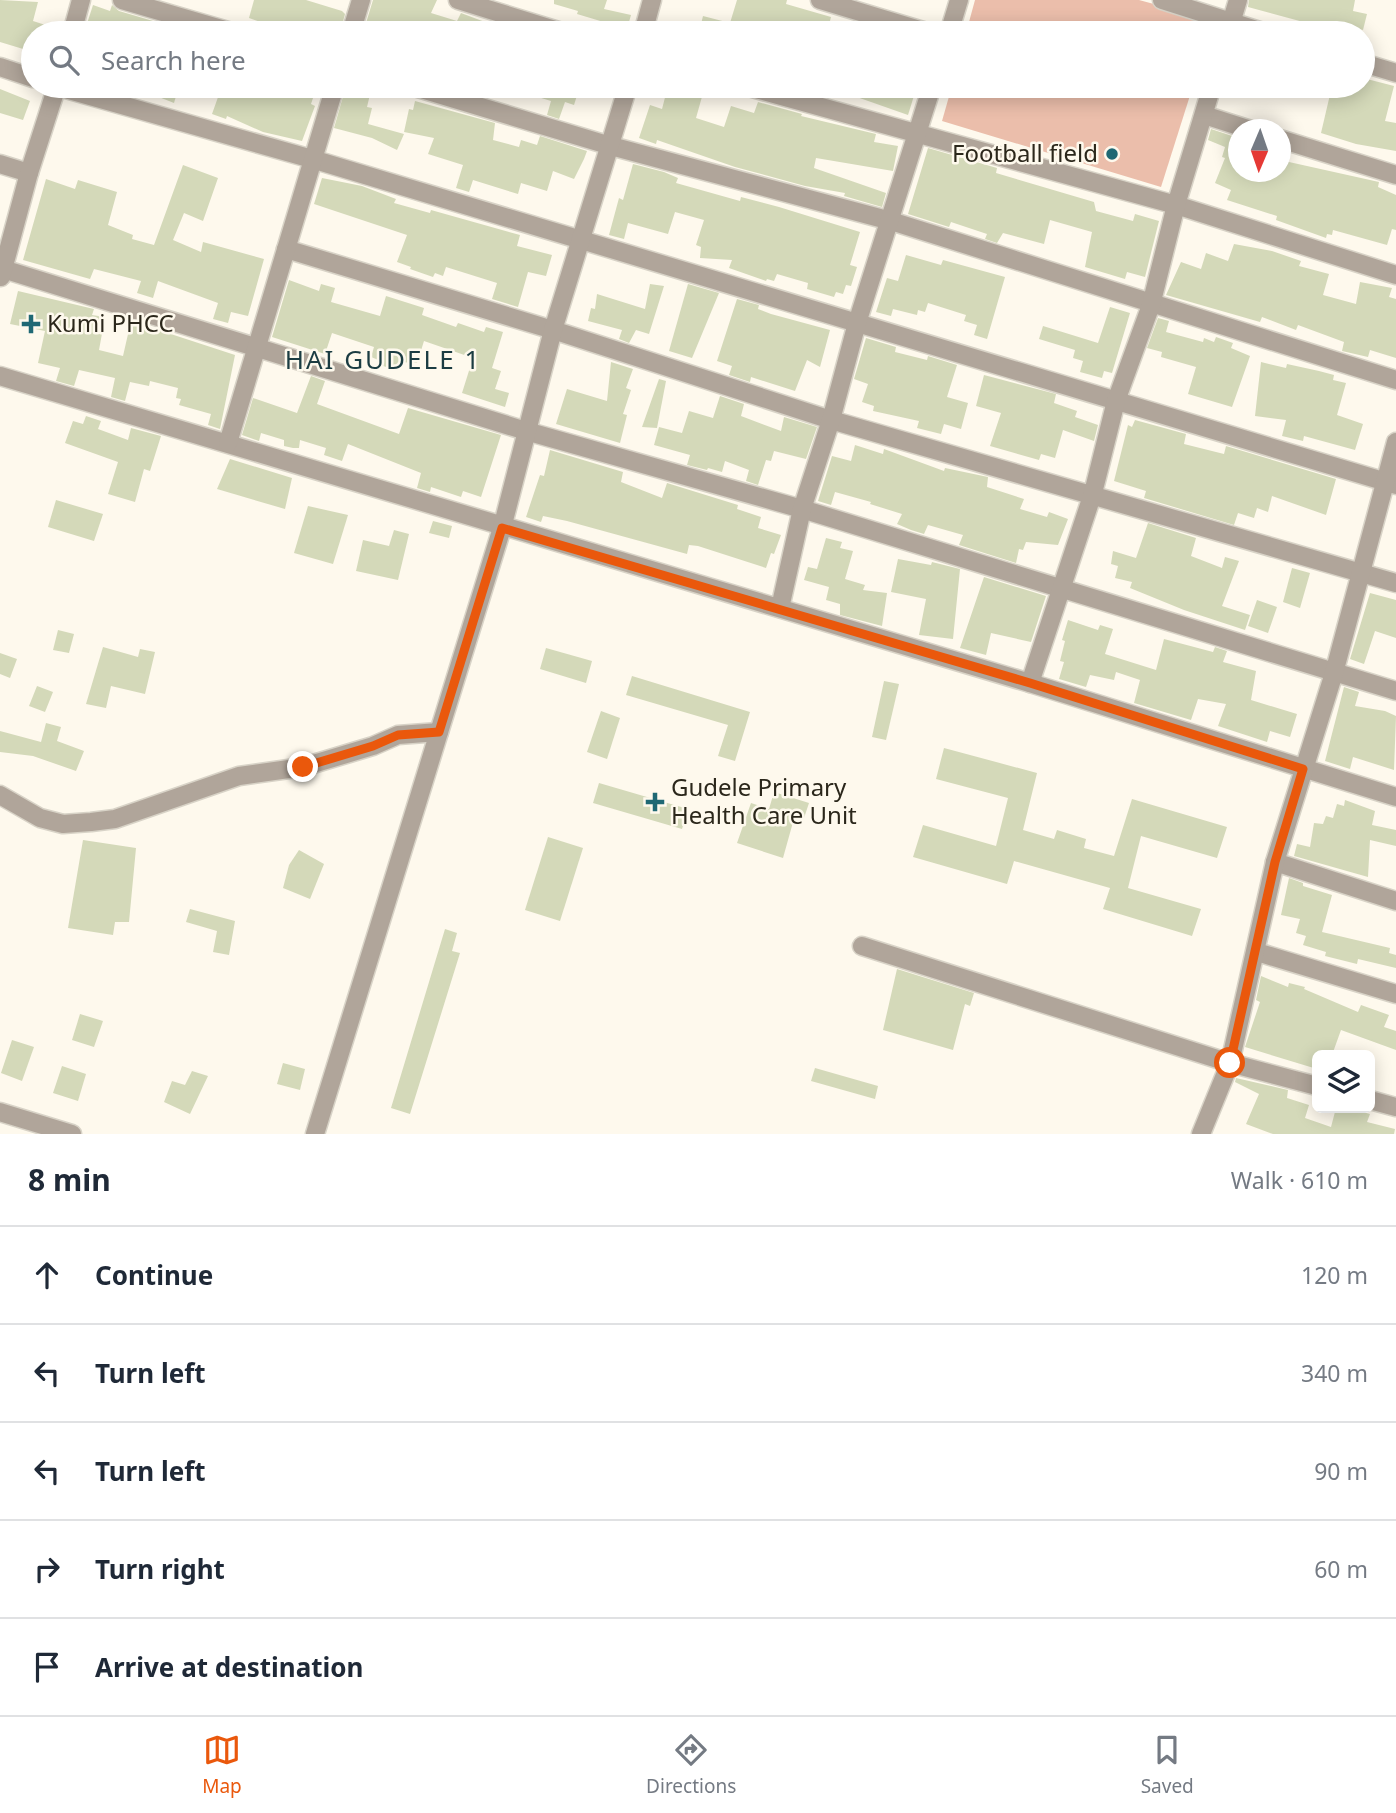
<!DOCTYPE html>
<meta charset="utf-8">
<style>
:root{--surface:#fff;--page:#f6f6f7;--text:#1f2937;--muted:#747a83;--line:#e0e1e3;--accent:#ea580c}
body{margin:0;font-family:"Noto Sans",sans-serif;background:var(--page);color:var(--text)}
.controls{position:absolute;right:21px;bottom:21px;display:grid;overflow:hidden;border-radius:10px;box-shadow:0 4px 18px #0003}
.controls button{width:63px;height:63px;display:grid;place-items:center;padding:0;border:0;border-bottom:2px solid var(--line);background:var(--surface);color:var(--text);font:35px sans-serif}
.compass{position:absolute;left:1228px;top:119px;width:63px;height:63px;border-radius:50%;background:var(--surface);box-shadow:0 4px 18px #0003;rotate:182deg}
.stop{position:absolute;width:21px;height:21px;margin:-16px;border:5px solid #ea580c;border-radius:50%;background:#fff}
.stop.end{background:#ea580c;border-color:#fff;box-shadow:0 2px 7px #0008}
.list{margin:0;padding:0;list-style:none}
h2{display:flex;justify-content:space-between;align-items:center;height:91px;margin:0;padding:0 28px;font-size:30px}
h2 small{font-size:23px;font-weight:400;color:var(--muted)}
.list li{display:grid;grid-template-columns:46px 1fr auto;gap:21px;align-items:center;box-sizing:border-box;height:98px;padding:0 28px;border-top:2px solid var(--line)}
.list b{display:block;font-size:26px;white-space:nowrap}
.list em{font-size:23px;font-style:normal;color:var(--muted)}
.icon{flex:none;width:38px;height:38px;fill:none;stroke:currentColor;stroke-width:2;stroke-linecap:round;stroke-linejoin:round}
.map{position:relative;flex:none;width:1396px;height:1134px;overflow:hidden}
.search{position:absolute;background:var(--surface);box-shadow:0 4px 18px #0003;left:21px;right:21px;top:21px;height:77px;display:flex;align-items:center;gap:18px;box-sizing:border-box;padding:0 24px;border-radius:38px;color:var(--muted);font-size:26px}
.sheet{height:581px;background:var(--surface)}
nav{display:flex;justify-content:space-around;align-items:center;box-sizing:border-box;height:98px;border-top:2px solid var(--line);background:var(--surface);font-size:19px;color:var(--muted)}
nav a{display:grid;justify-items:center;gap:4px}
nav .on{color:var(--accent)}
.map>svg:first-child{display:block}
.green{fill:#ebbeab}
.building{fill:#d4d9b9}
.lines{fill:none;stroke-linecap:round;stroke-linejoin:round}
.minor-casing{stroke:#d8d3c7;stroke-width:21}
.minor{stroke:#b0a59a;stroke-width:18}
.route{stroke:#ea580c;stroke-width:9}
.poi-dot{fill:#1f6874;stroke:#fef9ed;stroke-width:2.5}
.labels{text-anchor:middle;stroke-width:5;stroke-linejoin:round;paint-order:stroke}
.poi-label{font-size:24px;fill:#2b271b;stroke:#fef9ed;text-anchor:start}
.neighbourhood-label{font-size:26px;letter-spacing:2px;fill:#1b3c42;stroke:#fef9ed}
</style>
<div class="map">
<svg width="1396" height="1134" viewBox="0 0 1396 1134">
<rect width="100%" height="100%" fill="#fef9ed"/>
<g class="green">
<path d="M975,0H1139L1213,20L1209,33H966Z"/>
<path d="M952,86H1193L1161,187L942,121Z"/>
</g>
<g class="building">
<path d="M0,0L38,2L33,21L61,30V33H33V52L0,42Z"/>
<path d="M254,0H306L342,11L345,14L340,33H292L249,18Z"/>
<path d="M373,0H437L431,13L457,21L461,13L514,33H363Z"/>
<path d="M554,0H607L604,9L631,15L627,29L577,14L578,11L554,4Z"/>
<path d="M737,0H787L786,4L831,17L827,33H719L700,28L703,16L730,23Z"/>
<path d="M1249,0H1355L1353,11L1367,14L1363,30L1348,26L1344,33L1248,7Z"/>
<path d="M93,5L110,11L112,5L119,11L153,21L152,28L142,26L140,33H84Z"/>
<path d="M1363,78L1394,86L1385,121L1396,123V151L1356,144L1321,133L1332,86H1363Z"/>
<path d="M131,86H179L174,103Z"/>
<path d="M222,86H317L311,104L315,106L302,141L263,132L227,116L226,119L212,114Z"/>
<path d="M346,86H372L367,107L372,108L368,124L404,134L397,150L372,138L334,128Z"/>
<path d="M513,86H580L574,105L565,102L559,119L547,115L551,101L512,89Z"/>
<path d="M668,86H705L696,118L724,127L731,106L754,113L758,102L802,114L801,116L876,134L874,142L898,146L893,171L816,158L814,168L886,193L882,207L844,196L845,193L805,186L735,167L657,140L656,144L639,138L650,105L662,109Z"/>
<path d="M835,86H917L908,115L834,89Z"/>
<path d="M0,89L30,101L23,120L0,113Z"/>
<path d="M415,101L495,123L493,140L519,147L521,140L537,145L540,136L587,151L584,159L574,179L553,171L547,191L521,183L518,194L473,180L469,192L456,188L463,165L428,154L434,138L404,132L409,109L413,110Z"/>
<path d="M1211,129L1232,136L1231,142L1233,136L1238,138V172H1280V160L1379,182L1378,187L1396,195V230L1392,229L1387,245L1333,230L1332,235L1327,234L1326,238L1276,220L1277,216L1227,200L1231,190L1215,183L1225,158L1222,157L1225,147L1208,140Z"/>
<path d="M928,148L997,168L996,173L1094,202L1096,211L1133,221L1135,214L1159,221L1145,277L1127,272L1125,279L1085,267L1092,232L1050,220L1044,244L1003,233L997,243L985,239L987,234L951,222L949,227L908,214Z"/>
<path d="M633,164L664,172L678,178L676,183L740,201L741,197L779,207L860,232L850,265L857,267L851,286L846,285L843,294L836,292L834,297L807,289L808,283L777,274L774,281L767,279L766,281L729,268L732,260L700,258L701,247L696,245L704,220L675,212L668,234L628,223L624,239L609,235L619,198L623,200Z"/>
<path d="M183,165L218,178L203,221L184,213L173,240L201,252L203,242L264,259L248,316L231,312L228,323L213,319L218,303L158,281L153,298L137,293L141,281L94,269L90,279L23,260L46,179L75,189L78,180L117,192L108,225L133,235L132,239L154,245Z"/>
<path d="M322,178L362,186L396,199L394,203L430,213L431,210L520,235L517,246L552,255L546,276L528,272L518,307L492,299L497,283L446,267L443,276L435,273L433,277L410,269L411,267L397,262L407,235L314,204Z"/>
<path d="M1234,244L1272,251L1301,261L1299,266L1329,274L1323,295L1356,304L1360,282L1392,288L1389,297L1396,299V358L1370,350L1368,357L1342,351L1344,342L1298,325L1296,330L1262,317L1260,322L1166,295L1181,262L1201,269L1206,253L1228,261Z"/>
<path d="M906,255L941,265L943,260L1005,277L987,339L974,335L977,325L964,321L966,315L928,303L925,312L918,310L917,315L893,309L891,316L876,312L887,278L898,281Z"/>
<path d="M289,280L319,291L321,284L335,288L331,302L380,316L386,296L424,308L422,315L456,327L458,323L484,332L486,327L503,332L492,368L501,371L495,389L509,393L505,407L462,393L473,358L424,341L417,363L398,362L396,370L380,365L381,361L371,357L374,347L332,333L325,354L272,337Z"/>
<path d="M650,284L664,286L649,334L636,330L629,343L619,339L622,330L588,321L591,308L595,309L597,294L645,309Z"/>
<path d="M688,284L719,293L692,358L669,351Z"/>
<path d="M18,291L94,309L92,315L105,317L99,350L123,356L131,321L235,355L220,429L208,425L211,414L179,405L181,399L176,398L178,388L150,381L149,386L130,382L125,401L111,397L115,378L79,370L74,386L56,381L60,368L38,363L45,331L10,324Z"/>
<path d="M737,299L759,305L758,309L771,314L830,330L820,367L807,360L795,391L751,377L750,382L729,375L732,366L717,361Z"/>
<path d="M1110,307L1130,313L1112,373L1104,371L1102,378L1080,372L1083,361L1073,358L1075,350L1039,339L1043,326L1098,343Z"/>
<path d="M1158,318L1169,321L1166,332L1203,342L1204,338L1214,342L1216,337L1233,343L1231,348L1250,356L1232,407L1188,394L1196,367L1161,357L1162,352L1147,348Z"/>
<path d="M866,338L896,347L895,352L927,360L928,356L957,365L947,397L968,403L961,429L944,424L941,434L917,428L919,421L873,411L874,406L862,402L868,384L854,379Z"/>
<path d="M611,362L633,369L626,388L631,390L623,414L627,415L620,443L556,424L567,389L607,401Z"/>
<path d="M1261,362L1286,368L1287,364L1319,371L1334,375L1333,380L1346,383L1337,415L1363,424L1355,450L1304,436L1303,441L1282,436L1286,420L1255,416Z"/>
<path d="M984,375L1056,394L1054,403L1077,411L1075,417L1098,425L1094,441L1063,430L1055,458L1041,454L1039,460L990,446L1001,413L976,406Z"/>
<path d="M311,376L325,381L317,404L399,434L408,408L501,435L481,497L463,491L461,497L431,487L430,492L417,488L421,473L348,444L342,461L324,455L326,448L300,440L299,448H293L284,446V440L261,433L259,441L242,435L253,398L297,413Z"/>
<path d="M659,379L666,381L657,428L642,427Z"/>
<path d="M720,396L744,404L741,416L781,431L784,417L817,427L806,459L774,451L771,461L766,460L758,485L746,481L749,470L725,461L722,472L708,468L707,470L687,465L690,455L654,445L659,427L682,433L689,411L713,418Z"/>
<path d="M86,416L101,421L98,429L128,440L131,428L161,436L150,471L144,469L135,502L108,494L118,462L65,443L73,421L83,424Z"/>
<path d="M1135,420L1186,434L1184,444L1224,454L1226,446L1336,479L1326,515L1272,496L1268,512L1257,508L1254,518L1238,513L1234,525L1144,498L1146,491L1114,481L1128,425L1132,427Z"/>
<path d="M855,445L883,454L884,449L944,471L945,468L988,477L987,487L1024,499L1020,509L1047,517L1049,512L1068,519L1058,545L1026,542L1023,550L1019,549L1016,563L959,545L963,535L928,525L924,534L911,530L897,524L902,514L870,504L871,502L835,492L831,505L818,501L832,456L851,461Z"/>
<path d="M550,450L623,472L621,482L662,498L667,483L738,505L737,509L761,517L758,528L781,535L774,554L771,553L766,568L698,546L689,545L687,554L567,521L543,516L541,522L526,517L540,475L544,476Z"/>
<path d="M230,459L292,478L285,509L217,489Z"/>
<path d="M56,500L103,514L94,541L48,527Z"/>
<path d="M308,506L348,515L333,564L294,553Z"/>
<path d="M433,521L452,526L449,538L429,533Z"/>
<path d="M1148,523L1196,538L1191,556L1222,568L1225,557L1239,561L1222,606L1250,615L1245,630L1184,610L1130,588L1132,582L1115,578L1118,566L1111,564L1113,551L1136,558Z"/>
<path d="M394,530L409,534L398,580L356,571L363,540L389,546Z"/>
<path d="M826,538L842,542L840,548L853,551L845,579L865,585L863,590L887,593L882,626L840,615V604L826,600L829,587L804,580L808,567L817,569Z"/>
<path d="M898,559L931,565L932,562L960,569L953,639L919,635L926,599L891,592Z"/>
<path d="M1292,568L1310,573L1300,608L1283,602Z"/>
<path d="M984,577L1046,596L1031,642L991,633L986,655L960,648Z"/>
<path d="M1370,593L1396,600V638L1375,631L1364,664L1350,659Z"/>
<path d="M1257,600L1277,607L1268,633L1248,626Z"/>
<path d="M1068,620L1098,630L1100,625L1113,629L1105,654L1156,670L1164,639L1213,652L1215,647L1227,651L1223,662L1256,671L1251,700L1297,714L1290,737L1270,731L1267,742L1218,726L1226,704L1198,699L1191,720L1134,703L1140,680L1116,672L1114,680L1090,675L1086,687L1059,679L1064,662L1060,661L1065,641L1062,640Z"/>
<path d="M58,630L74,634L69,653L53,650Z"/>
<path d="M103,647L138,657L140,649L155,652L145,694L111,686L106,708L86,704Z"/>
<path d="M546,648L592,661L586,683L540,669Z"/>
<path d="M0,653L17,659L10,678L0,674Z"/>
<path d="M632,676L750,712L735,761L718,756L728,725L626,695Z"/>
<path d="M884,681L899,684L886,740L872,737Z"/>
<path d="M37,686L53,692L45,712L29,706Z"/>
<path d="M1344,687L1359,692L1355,706L1385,711L1396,716L1394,770L1353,757L1350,769L1325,761Z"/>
<path d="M601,711L620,718L607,759L587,752Z"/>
<path d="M46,723L61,727L57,741L84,751L76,771L33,756L0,752V731L41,742Z"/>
<path d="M944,748L1037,773L1023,830L1054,839L1057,830L1086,839L1084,848L1114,856L1132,799L1227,827L1217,858L1141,836L1128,888L1201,909L1192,936L1103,909L1110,888L1014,861L1007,884L913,857L923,825L996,846L1008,798L936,779Z"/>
<path d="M599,783L688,809L682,829L593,803Z"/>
<path d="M774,792L809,803L804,818L795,815L783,858L737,843L751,803L769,809Z"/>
<path d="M1345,800L1375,811L1372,825L1396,830V846L1370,840L1368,877L1294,856L1297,844L1310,847L1314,823L1323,824L1326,816L1333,818L1337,804L1344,806Z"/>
<path d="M548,837L583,848L560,921L525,910Z"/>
<path d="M83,840L136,848L129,922H115L113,935L68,928Z"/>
<path d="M299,850L324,864L310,899L283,888L289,865Z"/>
<path d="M1289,878L1303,883V886L1332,895L1322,932L1390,948L1389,953L1396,955V968L1358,959L1357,964L1325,956L1326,952L1303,945L1306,936L1296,933L1300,919L1281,915Z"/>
<path d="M190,909L235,921L229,955L213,952L217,931L186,922Z"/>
<path d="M445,929L457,933L452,951L460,953L410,1114L391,1108Z"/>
<path d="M897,969L974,993L970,1006L965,1004L953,1050L883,1030Z"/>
<path d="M1261,976L1288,987L1289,983L1305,987L1304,989L1358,1012L1361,1005L1389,1015L1384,1027L1396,1031V1050L1341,1030L1332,1055H1317V1069L1245,1047L1260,1002L1256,1000Z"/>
<path d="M80,1014L103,1021L94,1047L72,1040Z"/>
<path d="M12,1040L34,1047L22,1081L1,1073Z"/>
<path d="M283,1063L305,1069L300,1090L277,1084Z"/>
<path d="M62,1066L86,1074L78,1101L53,1093Z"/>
<path d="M815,1068L878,1086L875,1099L811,1081Z"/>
<path d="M192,1071L208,1076L190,1114L164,1102L172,1081L185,1085Z"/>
<path d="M1236,1078L1288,1090L1287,1098L1309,1105L1305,1118L1331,1127L1336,1108H1349L1370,1114L1367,1122L1395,1129L1394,1134H1273L1246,1124L1259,1094L1235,1082Z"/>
</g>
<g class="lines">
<g class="minor-casing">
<g id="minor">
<path d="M122,0L235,33"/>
<path d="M458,0L565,33"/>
<path d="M820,0L930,33"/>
<path d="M1162,0L1266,33"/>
<path d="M72,33L81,0"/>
<path d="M351,33L361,0"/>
<path d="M643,33L652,0"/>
<path d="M949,33L959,0"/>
<path d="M1228,33L1238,0"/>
<path d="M1363,63L1396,73"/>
<path d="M0,67L33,78"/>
<path d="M55,86L312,159L1396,485"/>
<path d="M411,86L611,146L891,221L1396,380"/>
<path d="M745,86L1176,205L1396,275"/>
<path d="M1204,115L1251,130"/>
<path d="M1280,139L1396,175"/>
<path d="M0,164L29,173"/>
<path d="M286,249L553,330L831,420L1396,583"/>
<path d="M0,268L526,431L802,509L1396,691"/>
<path d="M1,277L29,173L57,86"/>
<path d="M0,376L1030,683L1396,797"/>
<path d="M228,443L335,86"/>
<path d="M780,608L802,509L831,420L857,323L932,86"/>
<path d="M1030,683L1093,493L1116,401L1151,305L1176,205L1212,86"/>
<path d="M0,795L40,818L63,824L91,822L115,819L239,776L303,767L373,746L398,735L439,732"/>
<path d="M1275,862L1396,901"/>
<path d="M862,946L1230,1063L1317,1086"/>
<path d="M1257,952L1396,994"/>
<path d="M1370,1100L1396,1107"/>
<path d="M0,1112L72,1134"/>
<path d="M315,1134L502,528L553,330L628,86"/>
<path d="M1201,1134L1230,1063L1275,862L1334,673L1396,442"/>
</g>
</g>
<use href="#minor" class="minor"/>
</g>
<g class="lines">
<path class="route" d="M303,767L373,746L398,735L439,732L502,528L1030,683L1303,769L1275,862L1230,1063"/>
</g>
<g class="poi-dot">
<circle cx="1112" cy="154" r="7"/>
<path d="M27.5 313.5h7v7h7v7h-7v7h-7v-7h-7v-7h7z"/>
<path d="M651.5 791.5h7v7h7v7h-7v7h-7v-7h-7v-7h7z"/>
</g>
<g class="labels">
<g class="poi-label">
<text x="1098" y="162" text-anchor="end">Football field</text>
<text x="47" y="332">Kumi PHCC</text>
<text x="671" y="796">Gudele Primary<tspan x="671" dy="28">Health Care Unit</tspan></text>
</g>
<g class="neighbourhood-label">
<text x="383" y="369">HAI GUDELE 1</text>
</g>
</g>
</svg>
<div class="controls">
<button><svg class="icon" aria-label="layers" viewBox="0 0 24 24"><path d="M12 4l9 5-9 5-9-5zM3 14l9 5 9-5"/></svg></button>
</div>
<svg class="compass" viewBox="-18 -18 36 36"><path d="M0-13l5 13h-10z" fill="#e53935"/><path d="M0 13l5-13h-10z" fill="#747a83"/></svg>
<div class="stop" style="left:1230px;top:1063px"></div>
<div class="stop end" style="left:303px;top:767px"></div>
<div class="search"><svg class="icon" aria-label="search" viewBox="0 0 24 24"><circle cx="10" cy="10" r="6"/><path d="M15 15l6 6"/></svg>Search here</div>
</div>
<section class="sheet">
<h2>8 min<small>Walk · 610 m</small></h2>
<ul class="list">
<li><svg class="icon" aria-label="ahead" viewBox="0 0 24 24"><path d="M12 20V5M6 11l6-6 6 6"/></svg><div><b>Continue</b></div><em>120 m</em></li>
<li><svg class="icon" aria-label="left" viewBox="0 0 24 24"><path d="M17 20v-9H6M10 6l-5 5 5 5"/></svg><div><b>Turn left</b></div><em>340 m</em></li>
<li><svg class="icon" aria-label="left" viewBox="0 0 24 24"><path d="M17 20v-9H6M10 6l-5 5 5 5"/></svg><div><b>Turn left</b></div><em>90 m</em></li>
<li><svg class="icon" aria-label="right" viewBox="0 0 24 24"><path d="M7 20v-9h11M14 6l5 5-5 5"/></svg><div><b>Turn right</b></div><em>60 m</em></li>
<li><svg class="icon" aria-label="arrive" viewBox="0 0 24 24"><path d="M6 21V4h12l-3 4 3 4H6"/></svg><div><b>Arrive at destination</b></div></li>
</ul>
</section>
<nav>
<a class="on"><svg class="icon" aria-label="map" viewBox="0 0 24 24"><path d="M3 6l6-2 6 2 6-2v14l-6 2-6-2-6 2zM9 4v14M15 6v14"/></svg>Map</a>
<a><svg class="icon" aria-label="directions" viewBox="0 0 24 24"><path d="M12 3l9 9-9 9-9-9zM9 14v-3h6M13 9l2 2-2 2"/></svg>Directions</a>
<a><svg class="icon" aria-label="saved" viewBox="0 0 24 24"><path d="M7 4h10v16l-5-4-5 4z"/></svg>Saved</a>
</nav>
